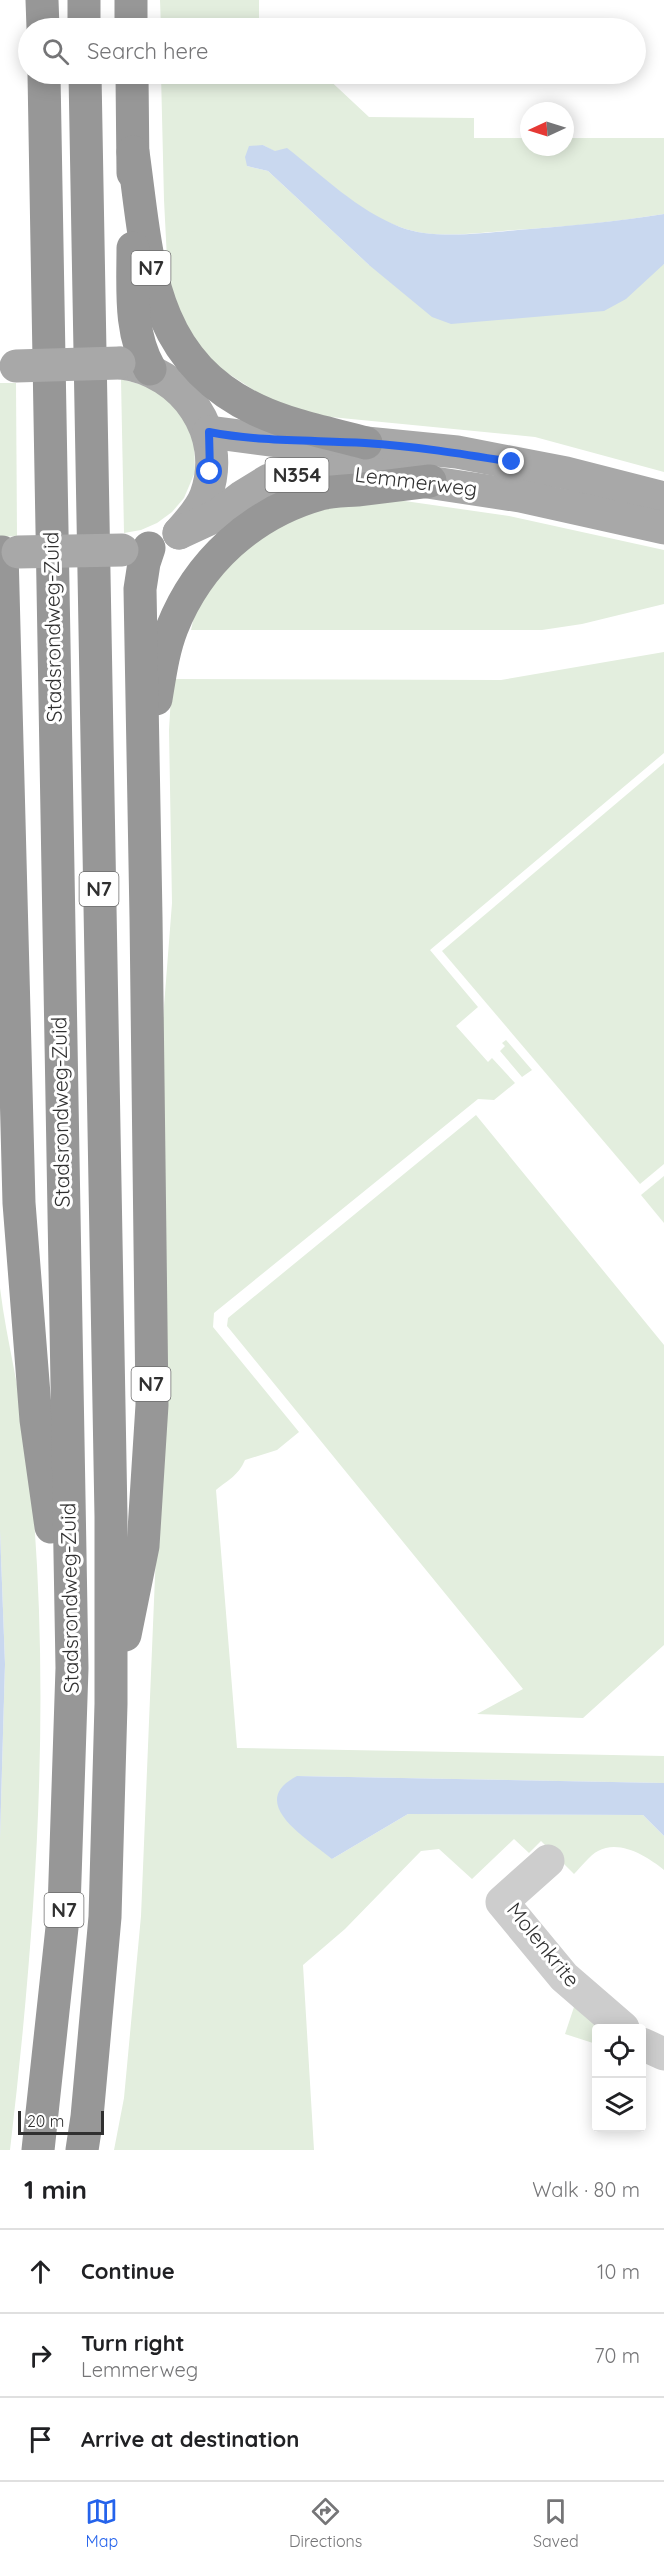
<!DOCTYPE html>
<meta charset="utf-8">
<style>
:root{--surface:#fff;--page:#f2f2f2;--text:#202124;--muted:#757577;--line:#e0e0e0;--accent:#2563eb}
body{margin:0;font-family:Quicksand,sans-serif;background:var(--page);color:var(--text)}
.controls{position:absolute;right:18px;bottom:18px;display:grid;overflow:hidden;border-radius:6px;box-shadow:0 3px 15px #0003}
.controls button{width:54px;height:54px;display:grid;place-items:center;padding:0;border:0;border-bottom:2px solid var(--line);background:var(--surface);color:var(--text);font:30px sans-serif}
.compass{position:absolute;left:520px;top:102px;width:54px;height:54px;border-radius:50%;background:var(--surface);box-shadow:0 3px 15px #0003;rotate:266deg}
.scale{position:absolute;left:18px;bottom:15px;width:86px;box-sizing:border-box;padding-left:6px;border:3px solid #303030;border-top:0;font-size:16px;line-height:21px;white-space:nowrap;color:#303030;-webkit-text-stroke:4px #fff;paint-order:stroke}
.stop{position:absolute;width:18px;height:18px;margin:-14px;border:4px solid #2563eb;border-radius:50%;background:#fff}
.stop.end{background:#2563eb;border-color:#fff;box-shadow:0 2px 6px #0008}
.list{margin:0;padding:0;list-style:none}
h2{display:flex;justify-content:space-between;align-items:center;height:78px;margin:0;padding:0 24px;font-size:26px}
h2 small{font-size:20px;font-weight:400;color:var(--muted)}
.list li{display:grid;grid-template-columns:39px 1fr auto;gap:18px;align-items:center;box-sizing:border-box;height:84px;padding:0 24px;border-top:2px solid var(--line)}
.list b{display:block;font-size:22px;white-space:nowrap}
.list p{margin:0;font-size:20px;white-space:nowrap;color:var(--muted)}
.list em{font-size:20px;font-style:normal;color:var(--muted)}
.icon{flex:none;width:33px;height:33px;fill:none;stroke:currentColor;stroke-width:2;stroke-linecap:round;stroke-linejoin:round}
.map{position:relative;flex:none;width:664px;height:2150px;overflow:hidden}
.search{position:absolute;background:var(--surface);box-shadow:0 3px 15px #0003;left:18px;right:18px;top:18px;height:66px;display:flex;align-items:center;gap:15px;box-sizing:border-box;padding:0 21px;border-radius:33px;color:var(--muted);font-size:22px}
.sheet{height:330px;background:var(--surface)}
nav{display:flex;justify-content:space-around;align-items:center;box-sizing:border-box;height:84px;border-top:2px solid var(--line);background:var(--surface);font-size:16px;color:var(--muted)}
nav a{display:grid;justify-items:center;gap:3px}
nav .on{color:var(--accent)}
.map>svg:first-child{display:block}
.green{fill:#e3eede}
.water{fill:#c9d8ef}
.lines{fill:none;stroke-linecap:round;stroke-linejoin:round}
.street{stroke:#cdcdcd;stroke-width:33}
.primary{stroke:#a8a8a8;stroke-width:33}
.highway{stroke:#979797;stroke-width:33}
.primary-bridge{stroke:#a8a8a8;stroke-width:33}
.route{stroke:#2563eb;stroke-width:8}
.labels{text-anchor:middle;stroke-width:6;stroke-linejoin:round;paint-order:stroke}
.shield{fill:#fff;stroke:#6e6e6e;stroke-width:1.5}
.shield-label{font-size:20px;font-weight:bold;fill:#303030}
.street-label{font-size:21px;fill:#303030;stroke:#fff}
</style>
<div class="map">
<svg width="664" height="2150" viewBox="0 0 664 2150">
<rect width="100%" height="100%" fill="#fff"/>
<g class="green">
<path d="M160,0H259V21H268L276,28H161Z"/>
<path d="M161,74H323L369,117L474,118V138H529V147H565V138H664V214C614,222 564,227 514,230C478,233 434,240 400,227C351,209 310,169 263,145L247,166L268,171L369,265L657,268L664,264V472L535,437L310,415L277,405L198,354L169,298L164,200Z"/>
<path d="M121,379L164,391L194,435L195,472L184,498L172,512L157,523L141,530L124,533Z"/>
<path d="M0,383H16L17,536L0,537Z"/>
<path d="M384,498L509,516L664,550V604L582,624L542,630H191L196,608L210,583L250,541L313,508Z"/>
<path d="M664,652V753L430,950L478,1007L456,1026L488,1062L492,1058L515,1083L494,1100L478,1099L214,1313L213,1327L299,1432L277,1450L245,1460C238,1476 229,1479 216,1490L237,1748L664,1756V1783L297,1776L332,1859L408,1814L643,1815L664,1836V1870C648,1857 620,1839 598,1851C590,1855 581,1867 574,1874L541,1841L529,1853L514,1839L472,1879L439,1849L421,1851L345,1929L303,1965L314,2150H114L124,2098L141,1916L157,1528L160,1058L172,903L169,730L172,679L501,680Z"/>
<path d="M664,763V1164L640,1184L442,951Z"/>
<path d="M506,1040L532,1070L522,1077L500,1051L505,1046L502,1043Z"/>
<path d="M476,1115L664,1345V1645L583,1718L477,1714L523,1689L227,1326L228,1318Z"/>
<path d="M664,1176V1223L641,1195Z"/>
<path d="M0,1288C7,1344 22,1398 28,1453C53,1685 37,1919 10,2150H0V1839L5,1664L0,1530Z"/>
<path d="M576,2001L606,2028H596V2044L565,2034Z"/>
</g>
<g class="water">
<path d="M263,145L275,151L287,148C323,176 357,210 400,227C433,240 483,233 518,230C567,226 615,222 664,214V264L626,299L604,311L451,324L432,317L369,265L268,171L247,166L245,157L249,146Z"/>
<path d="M0,1530L5,1664L0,1839Z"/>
<path d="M297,1776L664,1783V1836L643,1815L408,1814L332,1859C308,1839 245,1803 297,1776Z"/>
</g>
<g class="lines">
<g class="street">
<path d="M548,1861L502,1902L564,1977L623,2028"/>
<path d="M642,2044L664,2054"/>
</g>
<g class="primary">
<path d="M121,363C184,371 228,434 206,495C201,509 189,522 179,533"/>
<path d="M209,432L285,442L366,443L457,452L566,473L664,498"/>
<path d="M179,533L218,515L243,496L269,480L287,476L329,471L381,475L520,496L664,528"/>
</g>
<g class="highway">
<path d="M42,0L43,28"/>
<path d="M84,0V28"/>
<path d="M131,0V28"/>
<path d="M132,74L133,173"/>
<path d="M133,152C148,257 147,359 257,410C291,426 329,433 366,443"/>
<path d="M133,248C133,289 129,333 150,369"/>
<path d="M2,552L19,1203L36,1420L51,1527"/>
<path d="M156,699C160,675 163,651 172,628C198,562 252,513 320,494C332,491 345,491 357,490C381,487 406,484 430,481"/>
<path d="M125,1635L143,1546L152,1405L146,917L140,589L144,563L149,548"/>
<path d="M38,2150L64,1909L72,1668L44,74"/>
<path d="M82,2150L87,2117L105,1917L111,1704V1517L85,74"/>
</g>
<g class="primary-bridge">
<path d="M16,366L119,363"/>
<path d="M18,552L122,550"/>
</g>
</g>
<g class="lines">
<path class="route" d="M210,472L209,432C261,442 313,440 365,443C414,446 463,454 512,462"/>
</g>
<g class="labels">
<g class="shield">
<rect x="131.5" y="251" width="39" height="34" rx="4.5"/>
<rect x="265.5" y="458" width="63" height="34" rx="4.5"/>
<rect x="79.5" y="872" width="39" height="34" rx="4.5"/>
<rect x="131.5" y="1367" width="39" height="34" rx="4.5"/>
<rect x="44.5" y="1893" width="39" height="34" rx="4.5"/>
</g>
<g class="shield-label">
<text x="151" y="275">N7</text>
<text x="297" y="482">N354</text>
<text x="99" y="896">N7</text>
<text x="151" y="1391">N7</text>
<text x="64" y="1917">N7</text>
</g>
<g class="street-label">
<text transform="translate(416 482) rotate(7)" y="7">Lemmerweg</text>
<text transform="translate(53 627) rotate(-91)" y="7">Stadsrondweg-Zuid</text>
<text transform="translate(61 1112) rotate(-91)" y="7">Stadsrondweg-Zuid</text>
<text transform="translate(70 1598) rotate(-91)" y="7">Stadsrondweg-Zuid</text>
<text transform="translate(543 1945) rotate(51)" y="7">Molenkrite</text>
</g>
</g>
</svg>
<div class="controls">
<button><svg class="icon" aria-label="locate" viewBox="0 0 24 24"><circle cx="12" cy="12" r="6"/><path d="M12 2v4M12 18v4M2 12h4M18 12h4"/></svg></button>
<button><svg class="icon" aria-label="layers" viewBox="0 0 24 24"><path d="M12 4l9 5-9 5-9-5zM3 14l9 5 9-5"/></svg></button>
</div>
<svg class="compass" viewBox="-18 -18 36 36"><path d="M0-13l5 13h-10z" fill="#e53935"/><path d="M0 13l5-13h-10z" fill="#757577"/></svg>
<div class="scale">20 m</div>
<div class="stop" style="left:210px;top:472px"></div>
<div class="stop end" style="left:512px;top:462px"></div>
<div class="search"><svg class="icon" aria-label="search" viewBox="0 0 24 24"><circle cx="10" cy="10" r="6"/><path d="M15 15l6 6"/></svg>Search here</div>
</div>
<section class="sheet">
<h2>1 min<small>Walk · 80 m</small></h2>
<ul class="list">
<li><svg class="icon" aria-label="ahead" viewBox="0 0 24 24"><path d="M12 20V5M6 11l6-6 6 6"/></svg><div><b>Continue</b></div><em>10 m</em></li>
<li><svg class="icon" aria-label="right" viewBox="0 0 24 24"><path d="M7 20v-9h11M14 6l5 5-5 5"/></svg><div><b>Turn right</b><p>Lemmerweg</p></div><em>70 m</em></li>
<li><svg class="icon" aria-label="arrive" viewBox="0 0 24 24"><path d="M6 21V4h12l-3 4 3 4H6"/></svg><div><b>Arrive at destination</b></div></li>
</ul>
</section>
<nav>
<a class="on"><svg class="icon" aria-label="map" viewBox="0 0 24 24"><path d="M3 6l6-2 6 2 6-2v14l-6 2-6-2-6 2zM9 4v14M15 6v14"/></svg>Map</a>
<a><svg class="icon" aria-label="directions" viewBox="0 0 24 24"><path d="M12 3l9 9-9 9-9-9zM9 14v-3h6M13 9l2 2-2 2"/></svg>Directions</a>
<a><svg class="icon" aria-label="saved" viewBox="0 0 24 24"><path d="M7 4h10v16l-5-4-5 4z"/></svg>Saved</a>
</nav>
